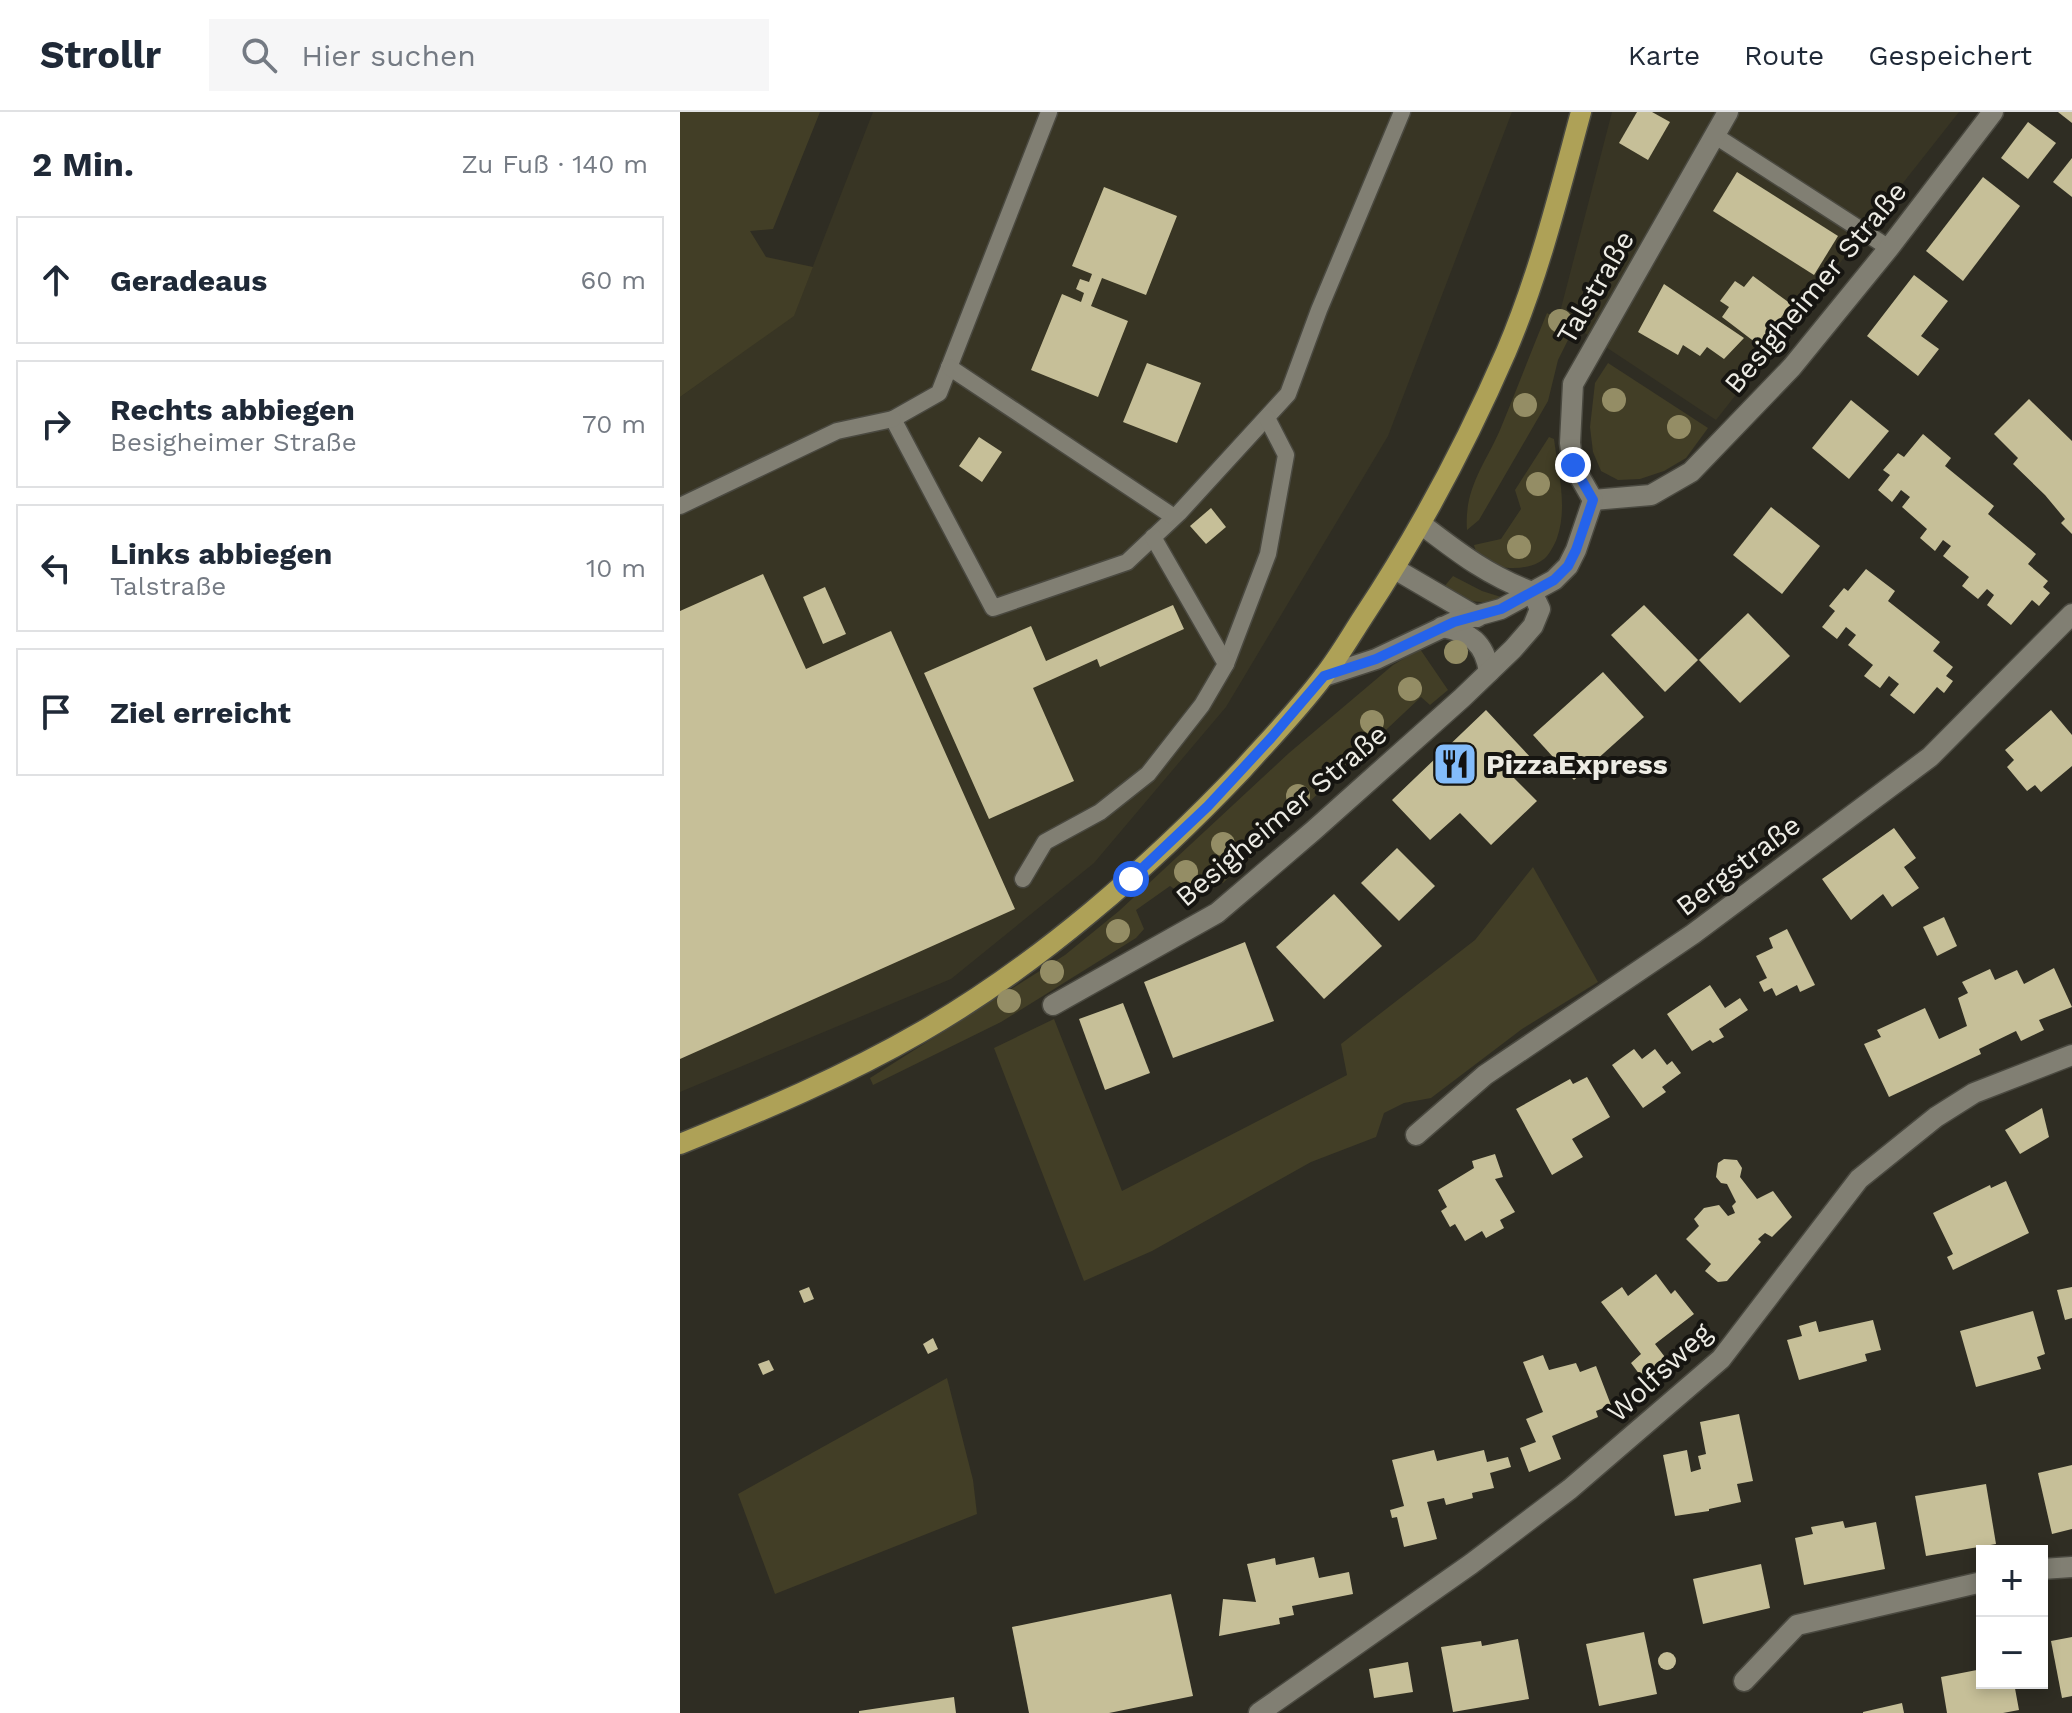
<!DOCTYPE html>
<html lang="de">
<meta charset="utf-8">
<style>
:root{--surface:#fff;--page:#f6f6f7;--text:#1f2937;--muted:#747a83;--line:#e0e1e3}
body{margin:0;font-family:"Work Sans",sans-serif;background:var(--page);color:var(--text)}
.controls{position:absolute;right:24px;bottom:24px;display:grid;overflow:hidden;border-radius:0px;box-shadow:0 4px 12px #0003}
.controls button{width:72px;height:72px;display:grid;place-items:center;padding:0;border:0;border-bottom:2px solid var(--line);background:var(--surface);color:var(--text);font:40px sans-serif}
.stop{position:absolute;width:24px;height:24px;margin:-18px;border:6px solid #2563eb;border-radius:50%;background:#fff}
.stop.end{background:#2563eb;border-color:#fff;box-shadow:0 2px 8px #0008}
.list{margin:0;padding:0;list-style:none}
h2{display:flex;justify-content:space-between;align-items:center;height:104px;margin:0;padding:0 32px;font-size:34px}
h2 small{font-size:26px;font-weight:400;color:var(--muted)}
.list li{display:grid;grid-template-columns:52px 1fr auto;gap:24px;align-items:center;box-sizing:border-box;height:128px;margin:0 16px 16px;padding:0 16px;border:2px solid var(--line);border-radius:0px}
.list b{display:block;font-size:30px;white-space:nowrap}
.list p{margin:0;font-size:26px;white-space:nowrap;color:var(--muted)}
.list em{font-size:26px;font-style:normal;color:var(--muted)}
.icon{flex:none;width:44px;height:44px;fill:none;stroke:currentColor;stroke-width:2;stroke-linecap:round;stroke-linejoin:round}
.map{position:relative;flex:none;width:1392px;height:1601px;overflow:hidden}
header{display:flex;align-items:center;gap:48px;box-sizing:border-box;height:112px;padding:0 40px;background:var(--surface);border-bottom:2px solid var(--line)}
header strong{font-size:38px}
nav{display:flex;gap:44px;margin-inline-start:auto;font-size:28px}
.search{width:560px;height:72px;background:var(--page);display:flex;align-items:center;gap:20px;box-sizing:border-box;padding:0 28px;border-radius:0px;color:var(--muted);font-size:30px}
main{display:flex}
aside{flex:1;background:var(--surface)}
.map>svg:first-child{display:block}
.built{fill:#383524}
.green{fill:#423e26}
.building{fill:#c6bf98}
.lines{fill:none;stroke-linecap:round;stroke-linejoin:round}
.service-casing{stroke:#4a4940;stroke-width:19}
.minor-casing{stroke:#4a4940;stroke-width:23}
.primary-casing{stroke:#4a4940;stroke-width:23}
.service{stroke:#817f73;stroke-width:16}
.minor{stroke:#817f73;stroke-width:20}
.primary{stroke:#aea157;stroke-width:20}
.tree{fill:#948d65}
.route{stroke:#2563eb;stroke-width:10}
.labels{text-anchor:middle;stroke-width:8;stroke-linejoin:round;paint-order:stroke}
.street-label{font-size:28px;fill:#edece5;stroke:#161511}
.poi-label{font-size:28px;font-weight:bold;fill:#edece5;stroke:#161511;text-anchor:start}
</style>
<header>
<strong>Strollr</strong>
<div class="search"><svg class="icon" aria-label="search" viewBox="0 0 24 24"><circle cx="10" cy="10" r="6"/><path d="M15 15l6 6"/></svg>Hier suchen</div>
<nav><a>Karte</a><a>Route</a><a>Gespeichert</a></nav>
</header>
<main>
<aside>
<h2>2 Min.<small>Zu Fuß · 140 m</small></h2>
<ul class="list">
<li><svg class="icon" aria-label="ahead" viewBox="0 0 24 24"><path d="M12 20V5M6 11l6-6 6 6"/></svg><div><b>Geradeaus</b></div><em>60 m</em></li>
<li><svg class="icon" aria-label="right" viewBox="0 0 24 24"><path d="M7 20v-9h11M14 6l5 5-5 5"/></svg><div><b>Rechts abbiegen</b><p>Besigheimer Straße</p></div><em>70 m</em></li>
<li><svg class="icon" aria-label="left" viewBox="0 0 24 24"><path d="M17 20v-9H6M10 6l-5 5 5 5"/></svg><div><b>Links abbiegen</b><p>Talstraße</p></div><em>10 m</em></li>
<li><svg class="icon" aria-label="arrive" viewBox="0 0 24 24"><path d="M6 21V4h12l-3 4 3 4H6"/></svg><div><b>Ziel erreicht</b></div></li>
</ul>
</aside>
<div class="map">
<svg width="1392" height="1601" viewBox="0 0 1392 1601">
<rect width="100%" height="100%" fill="#2f2d23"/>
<g class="built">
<path d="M193,0H832L708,324L546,595L414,751L271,867L0,980V285L114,203Z"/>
<path d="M932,0H1279L1036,308L879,204Z"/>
</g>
<g class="green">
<path d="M0,0H140L93,117L70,119L86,145L133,155L114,204L0,285Z"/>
<path d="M867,201L894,216L878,248L868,289L799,408L787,418C784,377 804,354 820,318C836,279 851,240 867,201Z"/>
<path d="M928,251L1028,316L1006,346L984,359L960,367L938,368L921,359L913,340L910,315L915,271Z"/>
<path d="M869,325L874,327C878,359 888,395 877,426C875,432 869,443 864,447C846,462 799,459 794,433L821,427L841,397L835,378Z"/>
<path d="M773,464L802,479L821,485V489C799,493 781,488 763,476Z"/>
<path d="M740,537L768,578L750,593L741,585L543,771L525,764L500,781L490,774L456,798L464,817L456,826L321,910L193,973L190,966L385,843L439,799L609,641L713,553Z"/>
<path d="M853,755L918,870L842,917L751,986L724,991L704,1001L696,1025L631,1050L472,1139L404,1169L314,936L374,907L442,1079L667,963L661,932L795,828Z"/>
<path d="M267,1266L293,1368L297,1402L95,1482L58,1382Z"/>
</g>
<g class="building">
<path d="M957,0H972L990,10L968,48L939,31Z"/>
<path d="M1378,0H1392V11Z"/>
<path d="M1348,10L1376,31L1348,67L1321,46Z"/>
<path d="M1392,46V85L1373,70Z"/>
<path d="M1057,60L1158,124L1134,163L1033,99Z"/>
<path d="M1303,65L1340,94L1283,169L1246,139Z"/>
<path d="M424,75L497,104L466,183L422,166L411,194L448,209L418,285L351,258L382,182L401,190L404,181L396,177L400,167L409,170L412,162L392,154Z"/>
<path d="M1234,163L1268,189L1241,224L1259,237L1238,264L1187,224Z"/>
<path d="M1073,164L1111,192L1080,234L1042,205L1049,195L1040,189L1055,169L1064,175Z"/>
<path d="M984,172L1064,226L1044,247L1027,235L1020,244L1003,233L998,243L958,220Z"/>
<path d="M467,251L521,271L497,331L443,310Z"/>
<path d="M1349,287L1392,329V422L1381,411L1385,407L1365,383L1333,352L1338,346L1314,322Z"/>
<path d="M1171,288L1209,319L1169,367L1132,336Z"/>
<path d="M1243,322L1271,346L1265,354L1314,394L1308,402L1356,442L1348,452L1368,469L1363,475L1370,481L1359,494L1352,488L1331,513L1307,493L1314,483L1307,477L1298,487L1282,474L1289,465L1263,444L1271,434L1263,428L1255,439L1240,426L1247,417L1222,395L1230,385L1221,378L1212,390L1198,378L1210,363L1203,358L1218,341L1224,345Z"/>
<path d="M299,325L322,340L302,370L279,354Z"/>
<path d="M1091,395L1140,434L1102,482L1053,443Z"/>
<path d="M531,396L546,415L526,432L510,414Z"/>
<path d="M1186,457L1215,479L1208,489L1260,530L1253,539L1273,555L1266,564L1273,569L1264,581L1257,575L1234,602L1210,583L1219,572L1209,564L1200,576L1184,564L1193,553L1168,533L1176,523L1166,515L1157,527L1142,515L1155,499L1149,494L1164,476L1168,479Z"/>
<path d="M83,462L126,557L211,519L335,797L0,947V499Z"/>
<path d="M145,475L166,522L143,532L123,485Z"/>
<path d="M493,493L504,517L420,555L417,547L353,576L394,669L309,707L244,561L351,514L366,549Z"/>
<path d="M964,493L1018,548L985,580L931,523Z"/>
<path d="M1068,501L1110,544L1060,591L1019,548Z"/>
<path d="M923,560L964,605L894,668L853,623Z"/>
<path d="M806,598L853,648L834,666L857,689L811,733L780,701L750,728L712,688Z"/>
<path d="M1371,598L1392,623V654L1361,680L1355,673L1347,679L1327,655L1334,648L1325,638Z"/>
<path d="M1214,716L1236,746L1224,755L1239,776L1212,795L1203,782L1171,808L1142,767Z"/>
<path d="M717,736L755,774L719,809L681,771Z"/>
<path d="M654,782L702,834L644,887L596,835Z"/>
<path d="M1264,805L1277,834L1257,844L1243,815Z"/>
<path d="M1107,817L1135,873L1120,880L1117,873L1096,884L1092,876L1084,880L1079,870L1087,866L1076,844L1093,836L1089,826Z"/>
<path d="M565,830L594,909L493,946L464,870Z"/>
<path d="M1374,856L1392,895L1359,908L1364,918L1341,929L1336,919L1299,937L1301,942L1209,985L1184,932L1201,925L1197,918L1245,896L1259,927L1287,914L1278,886L1288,881L1282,870L1310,857L1315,868L1337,858L1344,872Z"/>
<path d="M1030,873L1045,896L1060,886L1068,898L1039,917L1044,925L1033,931L1030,928L1012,939L987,902Z"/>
<path d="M443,891L470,961L425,978L399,907Z"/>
<path d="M954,937L962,947L975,937L987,953L992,949L1001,961L982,975L986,980L963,996L932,953Z"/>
<path d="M907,965L930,1005L892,1027L903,1045L872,1063L836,997L890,967L893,972Z"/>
<path d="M1362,996L1369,1025L1340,1042L1325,1018Z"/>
<path d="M815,1042L823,1065L815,1067L835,1100L820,1108L824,1116L806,1126L802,1119L785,1129L775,1112L770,1115L761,1099L767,1095L758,1078L794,1056L792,1049Z"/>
<path d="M1044,1047L1057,1048L1062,1056L1060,1065L1077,1087L1093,1079L1112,1105L1092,1125L1085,1121L1078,1127L1081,1130L1047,1169L1038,1170L1025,1159L1031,1152L1006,1127L1019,1114L1014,1107L1024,1096L1039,1093L1048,1104L1055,1101L1052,1094L1056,1090L1047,1072L1041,1071L1036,1065L1038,1051Z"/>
<path d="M1326,1069L1349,1121L1273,1158L1267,1145L1273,1142L1253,1101L1310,1073L1311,1076Z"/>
<path d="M976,1162L991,1182L995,1178L1014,1202L975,1232L991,1253L966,1271L951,1251L961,1242L921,1190L942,1175L948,1184Z"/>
<path d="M129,1175L134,1187L124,1191L119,1179Z"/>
<path d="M1392,1175V1206L1385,1208L1377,1178Z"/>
<path d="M1353,1199L1365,1242L1357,1245L1361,1257L1296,1275L1280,1219Z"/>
<path d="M1193,1208L1201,1238L1185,1242L1187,1249L1119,1268L1107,1228L1122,1224L1119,1214L1136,1209L1139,1220Z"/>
<path d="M253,1226L258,1237L248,1242L243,1232Z"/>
<path d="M863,1243L869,1258L896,1251L900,1260L916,1254L931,1293L916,1299L918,1305L872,1324L881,1347L849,1360L840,1336L856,1330L846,1307L863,1300L843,1250Z"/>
<path d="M89,1248L94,1258L83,1263L78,1252Z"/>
<path d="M1059,1302L1073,1369L1057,1372L1061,1390L1029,1397V1399L995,1404L983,1343L1007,1338L1011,1360L1021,1357L1018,1344L1026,1342L1020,1310Z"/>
<path d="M754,1338L757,1349L804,1338L807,1350L828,1345L831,1355L810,1361L814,1376L792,1381L793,1386L766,1393L764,1386L747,1390L757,1427L724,1435L717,1405L712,1406L710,1398L724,1394L712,1348Z"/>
<path d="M1392,1353V1417L1372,1422L1358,1361Z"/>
<path d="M1306,1372L1316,1432L1246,1444L1235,1384Z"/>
<path d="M1163,1409L1165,1416L1196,1410L1205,1457L1124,1473L1115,1426L1133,1422L1131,1415Z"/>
<path d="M634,1445L639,1466L669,1460L673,1482L612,1494L614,1503L599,1506L600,1512L539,1524L543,1487L576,1490L567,1452L595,1446L596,1453Z"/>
<path d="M1081,1452L1090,1496L1023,1512L1013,1467Z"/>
<path d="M491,1482L513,1584L429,1601H349L332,1515Z"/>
<path d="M964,1520L977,1582L919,1594L906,1532Z"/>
<path d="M1392,1525V1584L1382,1586L1371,1529Z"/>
<path d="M838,1527L849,1587L773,1600L761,1535L801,1529L802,1534Z"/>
<circle cx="987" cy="1549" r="9"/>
<path d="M728,1550L733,1580L694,1586L689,1557Z"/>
<path d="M1302,1557V1571H1334L1339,1598L1323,1601H1267L1261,1565Z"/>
<path d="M274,1585L276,1601H179V1599Z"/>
<path d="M1222,1591L1224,1601H1183V1600Z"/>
</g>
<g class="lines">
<g class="service-casing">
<g id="service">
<path d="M369,0L259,281L213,307L313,496L447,450L499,401L608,282L639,198L722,0"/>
<path d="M1034,23L1209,136"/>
<path d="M269,255L494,405"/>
<path d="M0,394L157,319L213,307"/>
<path d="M546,552L588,442L606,343L587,306"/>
<path d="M343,767L365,730L420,700L468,662L522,593L546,552L473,425"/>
</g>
</g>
<g class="minor-casing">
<g id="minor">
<path d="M913,388L971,383L1011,360L1112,255L1209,136L1313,0"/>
<path d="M913,388L893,353L890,331L893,272L1048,0"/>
<path d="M715,457L797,505"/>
<path d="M762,515C790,520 805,531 809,560"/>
<path d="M644,564L696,547L774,510L821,497L874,468L888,454L896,438L913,388"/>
<path d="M373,893L537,801L633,719L782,586L833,537L853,514L860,497L852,480C807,463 779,441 741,412"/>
<path d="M736,1023L805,963L1013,822L1250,645L1392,502"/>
<path d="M1362,1457L1392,1455"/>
<path d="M1064,1569L1117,1513L1302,1470"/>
<path d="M579,1601L791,1452L890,1377L1041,1247L1179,1067L1256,1005L1294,981L1392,943"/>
</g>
</g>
<g class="primary-casing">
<path id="primary" d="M0,1032C82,999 165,964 241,920C358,853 470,755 563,657C590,627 619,597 643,565C658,546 670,525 683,505C738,422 786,332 826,240C859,163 879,81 901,0"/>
</g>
<use href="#service" class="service"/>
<use href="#minor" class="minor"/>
<use href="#primary" class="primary"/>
</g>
<g class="tree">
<circle cx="880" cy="209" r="12"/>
<circle cx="934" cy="288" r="12"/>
<circle cx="845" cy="293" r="12"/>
<circle cx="999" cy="315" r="12"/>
<circle cx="858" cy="372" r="12"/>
<circle cx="839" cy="435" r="12"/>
<circle cx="776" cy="540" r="12"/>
<circle cx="730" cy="577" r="12"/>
<circle cx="692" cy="610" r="12"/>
<circle cx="618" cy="684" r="12"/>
<circle cx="543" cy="732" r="12"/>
<circle cx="506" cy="760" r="12"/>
<circle cx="438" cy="819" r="12"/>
<circle cx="372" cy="860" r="12"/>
<circle cx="329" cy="889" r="12"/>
</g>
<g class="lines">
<path class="route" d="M451,767L528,694L591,626L644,564L696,547L774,510L821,497L874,468L888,454L896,438L913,388L893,353"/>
</g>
<defs>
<g id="restaurant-square" transform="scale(2.3)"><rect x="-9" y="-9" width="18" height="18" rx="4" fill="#83bcfb" stroke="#161511"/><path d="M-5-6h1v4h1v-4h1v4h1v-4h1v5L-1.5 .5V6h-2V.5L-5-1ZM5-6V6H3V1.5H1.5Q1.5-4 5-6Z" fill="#111"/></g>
</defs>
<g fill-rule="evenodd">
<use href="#restaurant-square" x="775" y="652"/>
</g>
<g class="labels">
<g class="street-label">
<text transform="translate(915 175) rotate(-60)" y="10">Talstraße</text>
<text transform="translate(1135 175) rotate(-50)" y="10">Besigheimer Straße</text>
<text transform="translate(601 703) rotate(-40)" y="10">Besigheimer Straße</text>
<text transform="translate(1058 753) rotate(-37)" y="10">Bergstraße</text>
<text transform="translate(979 1260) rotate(-43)" y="10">Wolfsweg</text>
</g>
<g class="poi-label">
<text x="806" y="662">PizzaExpress</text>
</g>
</g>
</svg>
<div class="controls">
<button>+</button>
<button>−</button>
</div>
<div class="stop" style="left:451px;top:767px"></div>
<div class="stop end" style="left:893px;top:353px"></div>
</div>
</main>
